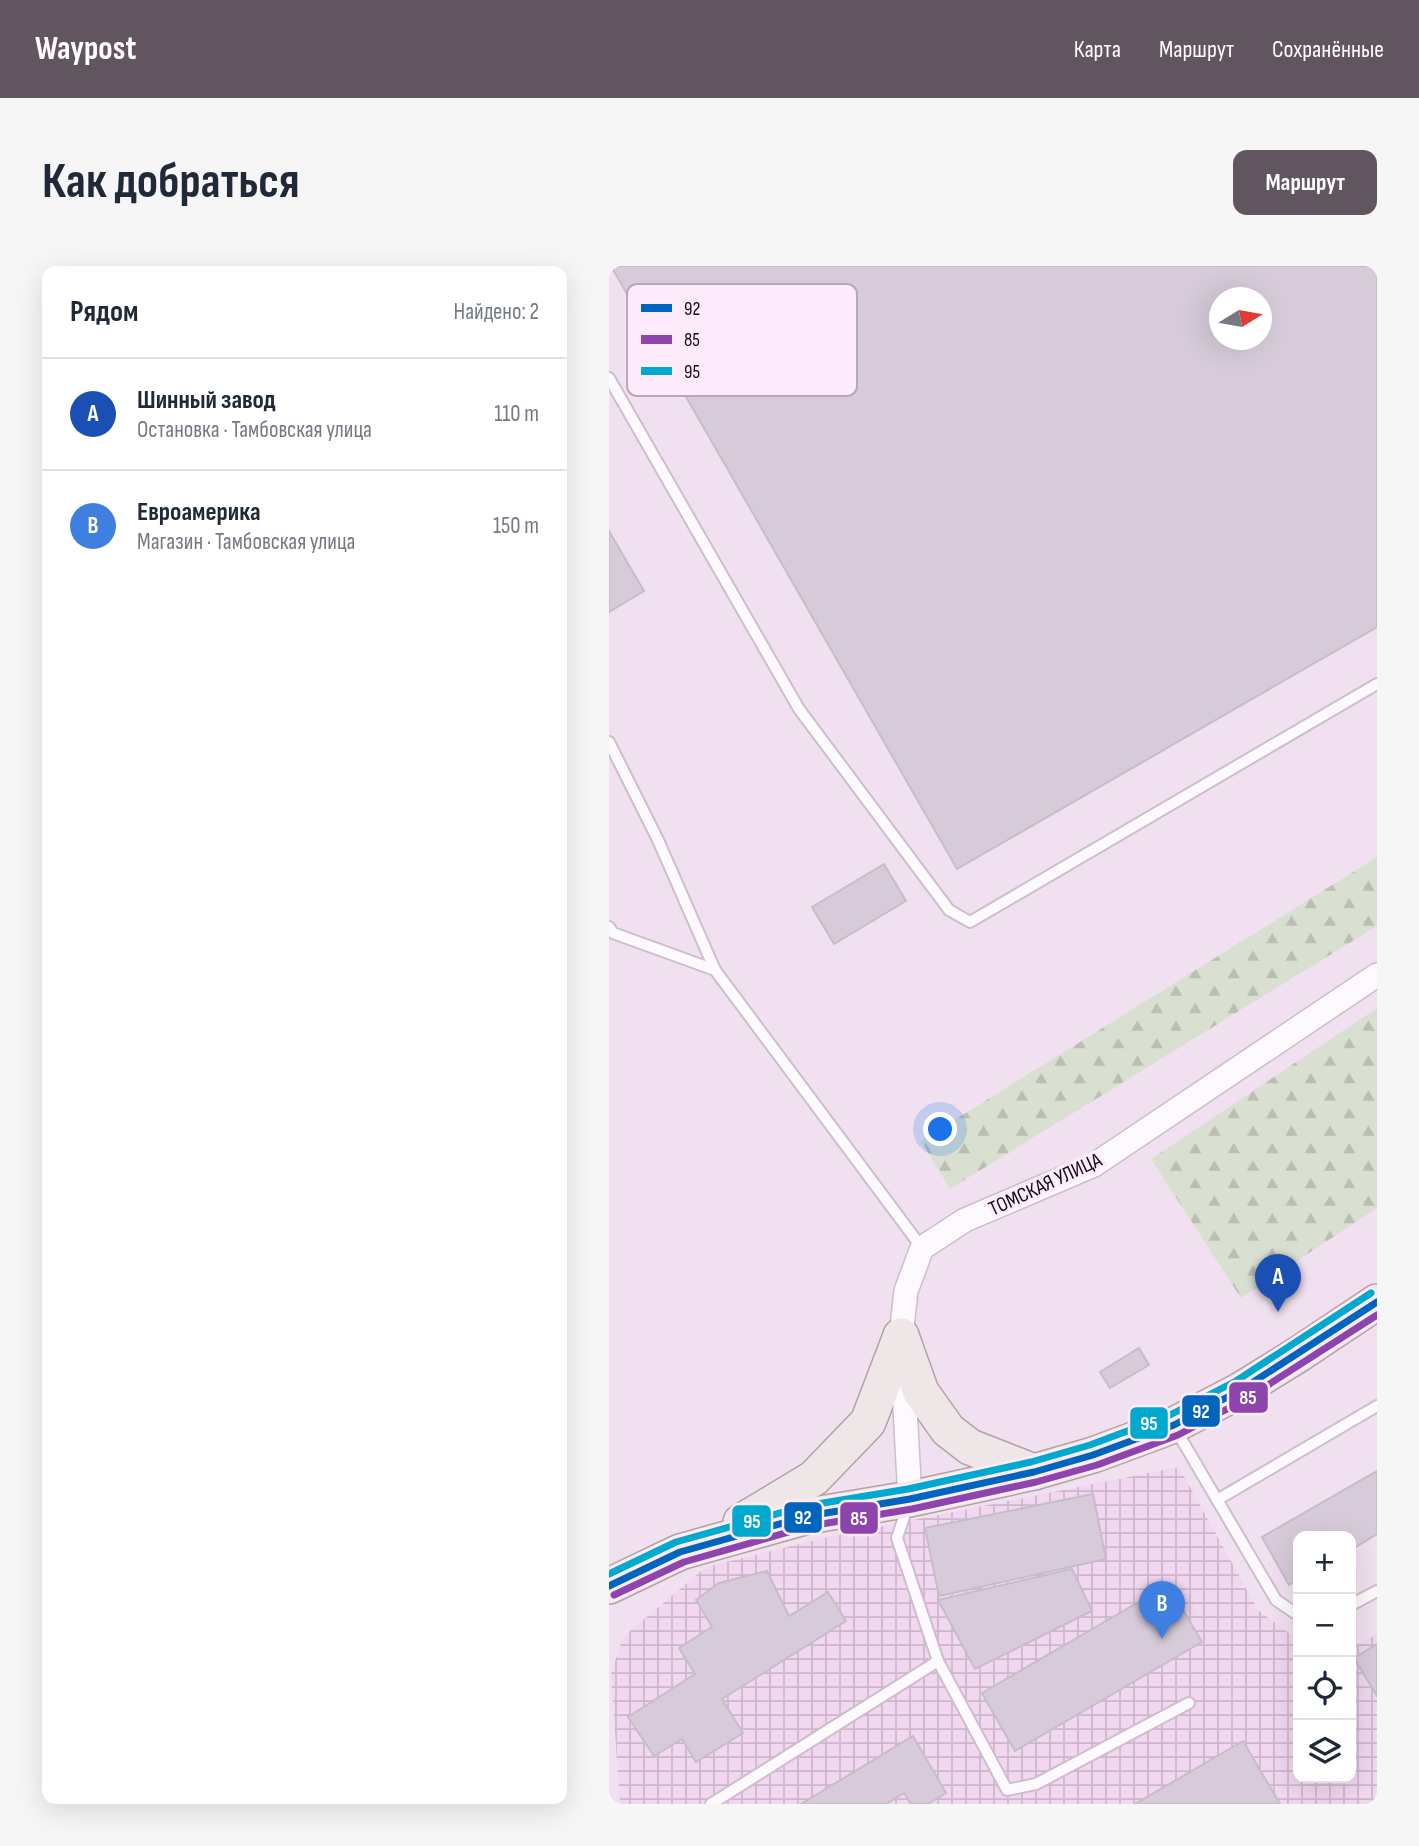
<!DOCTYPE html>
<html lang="ru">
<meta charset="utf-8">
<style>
:root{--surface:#fff;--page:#f6f6f7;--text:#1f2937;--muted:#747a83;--line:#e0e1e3;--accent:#615560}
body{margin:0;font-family:"Sofia Sans Condensed",sans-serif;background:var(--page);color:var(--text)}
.controls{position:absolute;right:21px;bottom:21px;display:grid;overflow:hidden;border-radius:14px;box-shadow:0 7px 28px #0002}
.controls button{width:63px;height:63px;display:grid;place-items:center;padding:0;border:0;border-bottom:2px solid var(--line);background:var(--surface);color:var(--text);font:35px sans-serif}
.compass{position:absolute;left:600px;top:21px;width:63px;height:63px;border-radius:50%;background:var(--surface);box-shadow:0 7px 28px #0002;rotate:79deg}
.you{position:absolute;left:332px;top:864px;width:24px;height:24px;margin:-18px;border:5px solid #fff;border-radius:50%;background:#1a73e8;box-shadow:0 0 0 10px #1a73e833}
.badge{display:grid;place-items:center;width:46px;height:46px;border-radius:50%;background:var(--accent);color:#fff;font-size:23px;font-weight:700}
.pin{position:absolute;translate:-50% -58px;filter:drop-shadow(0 2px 4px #0008)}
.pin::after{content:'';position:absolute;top:37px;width:24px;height:21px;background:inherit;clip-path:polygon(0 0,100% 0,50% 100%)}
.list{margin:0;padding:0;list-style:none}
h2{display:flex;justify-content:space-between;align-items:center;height:91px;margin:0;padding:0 28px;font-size:30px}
h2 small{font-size:23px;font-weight:400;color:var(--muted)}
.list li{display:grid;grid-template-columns:46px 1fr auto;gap:21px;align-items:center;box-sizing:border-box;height:112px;padding:0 28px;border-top:2px solid var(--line)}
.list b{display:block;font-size:26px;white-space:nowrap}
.list p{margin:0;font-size:23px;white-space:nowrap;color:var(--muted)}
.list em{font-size:23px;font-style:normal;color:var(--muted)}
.icon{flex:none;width:38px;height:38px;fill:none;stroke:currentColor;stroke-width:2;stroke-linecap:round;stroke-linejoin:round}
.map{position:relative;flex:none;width:768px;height:1538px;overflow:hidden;border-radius:14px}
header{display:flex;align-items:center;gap:42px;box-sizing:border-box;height:98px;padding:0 35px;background:var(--accent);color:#fff}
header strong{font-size:33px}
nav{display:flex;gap:38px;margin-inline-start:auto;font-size:24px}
.intro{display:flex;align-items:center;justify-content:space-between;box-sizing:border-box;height:168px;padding:0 42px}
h1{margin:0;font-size:49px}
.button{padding:18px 32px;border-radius:14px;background:var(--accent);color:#fff;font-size:24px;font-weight:700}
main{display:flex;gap:42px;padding:0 42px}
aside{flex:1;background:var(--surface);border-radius:14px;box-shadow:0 7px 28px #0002}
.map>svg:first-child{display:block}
.industrial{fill:url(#industrial-grid)}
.forest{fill:url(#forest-firs)}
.building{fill:#d7cbda;stroke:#c7bcc9;stroke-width:2;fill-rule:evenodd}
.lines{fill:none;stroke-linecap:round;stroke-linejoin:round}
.lane-casing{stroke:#ccbfcb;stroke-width:14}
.street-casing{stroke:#ccbfcb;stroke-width:26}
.primary-casing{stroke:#b4a2a4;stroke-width:38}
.lane{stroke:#fdfafd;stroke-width:10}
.street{stroke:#fdfafd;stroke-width:23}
.primary{stroke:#efe7e7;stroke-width:35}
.bus-1-casing{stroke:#feecfd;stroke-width:12}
.bus-2-casing{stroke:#feecfd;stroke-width:12}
.bus-3-casing{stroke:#feecfd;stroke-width:12}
.bus-1{stroke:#0065bd;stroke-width:7}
.bus-2{stroke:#8e44ad;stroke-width:7}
.bus-3{stroke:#00a9ce;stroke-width:7}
.labels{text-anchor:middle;stroke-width:7;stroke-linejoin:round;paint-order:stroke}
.street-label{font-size:21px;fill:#130a13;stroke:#feecfd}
.key{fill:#feecfd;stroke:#b8a8b7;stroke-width:2}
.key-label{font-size:19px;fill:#130a13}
.line-badge{stroke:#feecfd;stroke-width:2.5}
.badge-label{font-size:19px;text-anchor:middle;font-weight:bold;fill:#fff}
</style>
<header>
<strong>Waypost</strong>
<nav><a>Карта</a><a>Маршрут</a><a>Сохранённые</a></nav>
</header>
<div class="intro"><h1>Как добраться</h1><a class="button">Маршрут</a></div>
<main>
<aside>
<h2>Рядом<small>Найдено: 2</small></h2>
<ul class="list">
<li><span class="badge" style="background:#1a4fb4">A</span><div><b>Шинный завод</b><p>Остановка · Тамбовская улица</p></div><em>110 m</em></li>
<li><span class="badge" style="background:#3f7fe0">B</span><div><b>Евроамерика</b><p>Магазин · Тамбовская улица</p></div><em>150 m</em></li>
</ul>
</aside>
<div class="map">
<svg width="768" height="1538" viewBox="0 0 768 1538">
<defs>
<pattern id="industrial-grid" width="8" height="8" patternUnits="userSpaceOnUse" patternTransform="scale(1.75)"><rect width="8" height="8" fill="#f1d7f0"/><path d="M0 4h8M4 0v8" fill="none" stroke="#ceb7cd"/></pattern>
<pattern id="forest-firs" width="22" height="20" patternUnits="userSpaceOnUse" patternTransform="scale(1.75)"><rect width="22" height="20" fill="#dae0d1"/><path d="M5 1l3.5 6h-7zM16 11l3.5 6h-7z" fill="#babfb3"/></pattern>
</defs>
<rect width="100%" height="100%" fill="#f1e1f0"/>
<path class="industrial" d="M570,1201L649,1344L689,1374V1512H742V1382L768,1368V1538H11L2,1408L14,1371L97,1301L219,1271Z"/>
<g class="forest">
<path d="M768,591V660L341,923L312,875Z"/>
<path d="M768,742V942L632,1032L542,893Z"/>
</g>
<g class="building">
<path d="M2,0H768V361L348,603ZM610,32H652V74H610Z"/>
<path d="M0,265L35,325L0,346Z"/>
<path d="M275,598L297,635L225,678L203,641Z"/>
<path d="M530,1082L540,1099L501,1122L491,1106Z"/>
<path d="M768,1205V1268L742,1284V1270H689V1314L680,1319L653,1271Z"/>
<path d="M484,1228L497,1293L330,1330L316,1262Z"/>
<path d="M463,1303L483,1345L366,1403L329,1334Z"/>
<path d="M158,1305L180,1350L219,1326L237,1355L113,1433L134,1467L87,1496L73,1473L45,1490L19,1451L86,1408L70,1382L103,1361L87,1334L110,1317Z"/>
<path d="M559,1319L593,1376L406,1485L373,1427Z"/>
<path d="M768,1378V1430L745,1392Z"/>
<path d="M304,1470L337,1527L319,1538H302L295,1527L277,1538H192Z"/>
<path d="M634,1475L671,1538H526Z"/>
</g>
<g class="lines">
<g class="lane-casing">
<g id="lane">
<path d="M0,112L190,443L340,644L361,656L768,418"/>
<path d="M0,476L49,574L106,704"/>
<path d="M0,661L4,667L106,704L313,982"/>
<path d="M567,1164L667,1334L689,1349"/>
<path d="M608,1234L768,1140"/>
<path d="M742,1339L768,1325"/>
<path d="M329,1395L398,1524L427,1518L580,1437"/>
<path d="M102,1538L329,1395L288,1272L299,1239"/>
</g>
</g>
<g class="street-casing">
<path id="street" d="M301,1233L292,1070L297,1025L313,982L356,954L485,899L768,709"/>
</g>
<g class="primary-casing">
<g id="primary">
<path d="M292,1070L312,1126L339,1164L361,1181L425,1206"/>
<path d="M132,1256L205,1212L259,1156L292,1070"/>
<path d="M0,1320L71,1286L199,1250L301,1233L425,1206L484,1189L565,1159L632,1124L690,1088L768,1036"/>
</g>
</g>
<use href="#lane" class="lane"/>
<use href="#street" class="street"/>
<use href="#primary" class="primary"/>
<g class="bus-1-casing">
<path id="bus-1" d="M0,1320L71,1286L199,1250L301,1233L425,1206L484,1189L565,1159L632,1124L768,1036"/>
</g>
<g class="bus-2-casing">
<path id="bus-2" d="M5,1329L75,1296L201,1260L303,1243L427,1216L488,1199L569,1169L637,1133L768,1049"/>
</g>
<g class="bus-3-casing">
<path id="bus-3" d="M0,1308L67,1276L196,1240L299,1223L422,1196L481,1179L561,1149L627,1115L762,1027"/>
</g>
<use href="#bus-1" class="bus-1"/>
<use href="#bus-2" class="bus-2"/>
<use href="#bus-3" class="bus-3"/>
</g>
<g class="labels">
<g class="street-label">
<text transform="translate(436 918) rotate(-25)" y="7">ТОМСКАЯ УЛИЦА</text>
</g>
</g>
<rect x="18" y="18" width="230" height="112" rx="10" class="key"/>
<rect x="32" y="38" width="31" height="8" fill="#0065bd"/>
<rect x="32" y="69" width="31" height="9" fill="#8e44ad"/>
<rect x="32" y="101" width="31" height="8" fill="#00a9ce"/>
<g class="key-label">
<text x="75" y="49">92</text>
<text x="75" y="80">85</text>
<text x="75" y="112">95</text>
</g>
<g class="line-badge">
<rect x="619" y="1115" width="41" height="33" rx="7" fill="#8e44ad"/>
<rect x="572" y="1128" width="40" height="34" rx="7" fill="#0065bd"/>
<rect x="520" y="1140" width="40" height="34" rx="7" fill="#00a9ce"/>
<rect x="174" y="1235" width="40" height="33" rx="7" fill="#0065bd"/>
<rect x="230" y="1235" width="40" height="34" rx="7" fill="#8e44ad"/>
<rect x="122" y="1238" width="41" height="34" rx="7" fill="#00a9ce"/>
</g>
<g class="badge-label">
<text x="639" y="1138">85</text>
<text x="592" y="1152">92</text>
<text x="540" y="1164">95</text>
<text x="194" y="1258">92</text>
<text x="250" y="1259">85</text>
<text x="143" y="1262">95</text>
</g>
</svg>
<div class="controls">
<button>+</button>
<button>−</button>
<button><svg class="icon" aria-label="locate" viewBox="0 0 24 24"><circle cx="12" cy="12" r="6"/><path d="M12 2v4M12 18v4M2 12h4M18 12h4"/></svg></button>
<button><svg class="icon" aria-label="layers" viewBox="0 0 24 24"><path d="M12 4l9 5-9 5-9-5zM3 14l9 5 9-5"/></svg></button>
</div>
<svg class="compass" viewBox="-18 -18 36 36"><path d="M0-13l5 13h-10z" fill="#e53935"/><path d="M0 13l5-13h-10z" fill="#747a83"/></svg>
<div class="you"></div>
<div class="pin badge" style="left:669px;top:1046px;background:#1a4fb4">A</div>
<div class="pin badge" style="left:553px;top:1373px;background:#3f7fe0">B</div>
</div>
</main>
